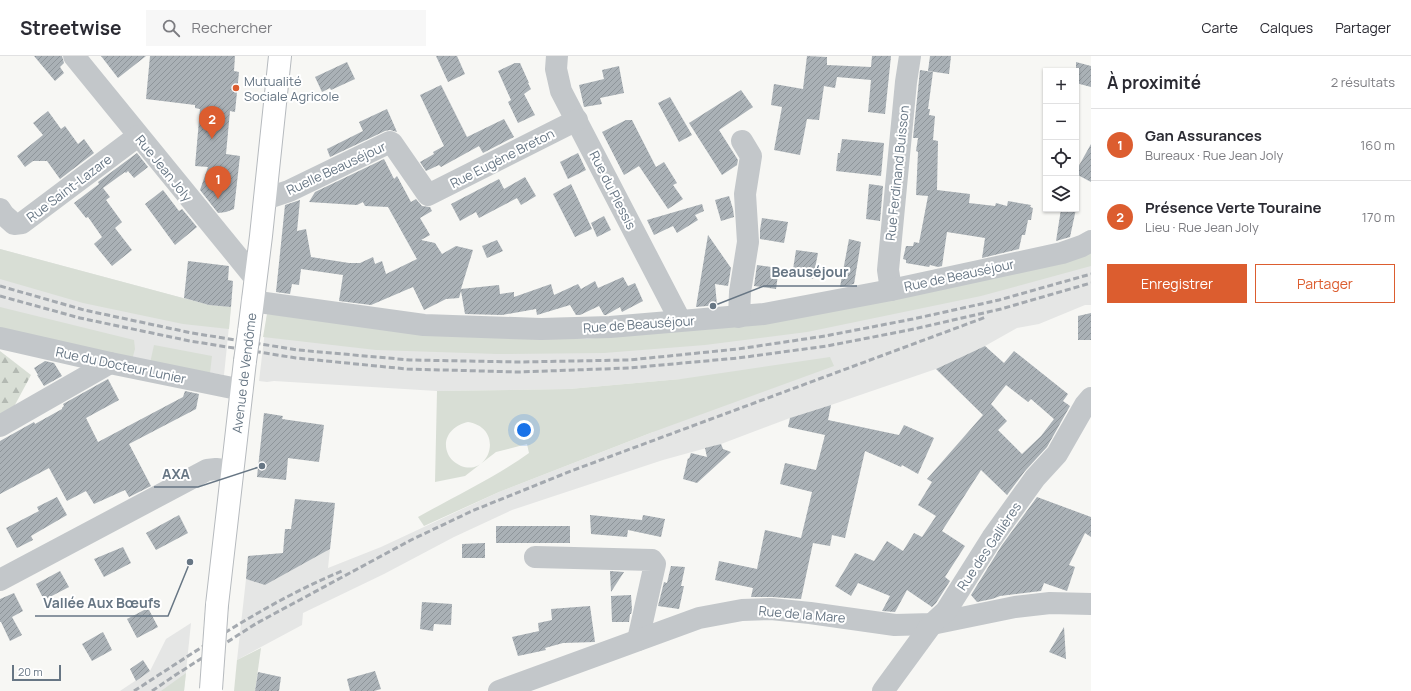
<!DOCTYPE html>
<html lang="fr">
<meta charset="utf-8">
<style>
:root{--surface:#fff;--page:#f7f7f7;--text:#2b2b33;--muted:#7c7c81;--line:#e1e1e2;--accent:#dc5d2f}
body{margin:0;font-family:Manrope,sans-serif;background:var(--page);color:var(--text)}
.controls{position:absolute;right:12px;top:12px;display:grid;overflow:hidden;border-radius:0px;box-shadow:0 1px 3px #0004}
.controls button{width:36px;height:36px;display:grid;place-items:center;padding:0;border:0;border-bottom:1px solid var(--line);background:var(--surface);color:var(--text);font:20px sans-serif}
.scale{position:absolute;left:12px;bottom:10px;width:49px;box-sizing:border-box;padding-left:4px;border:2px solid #677684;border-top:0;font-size:11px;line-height:14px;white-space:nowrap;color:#677684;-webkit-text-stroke:3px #fff;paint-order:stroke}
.you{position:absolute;left:524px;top:374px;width:14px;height:14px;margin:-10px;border:3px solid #fff;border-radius:50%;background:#1a73e8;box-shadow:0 0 0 6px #1a73e833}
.badge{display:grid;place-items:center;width:26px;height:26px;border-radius:50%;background:var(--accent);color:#fff;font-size:13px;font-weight:700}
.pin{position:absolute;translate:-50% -33px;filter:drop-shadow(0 1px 2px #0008)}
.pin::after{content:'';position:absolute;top:21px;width:14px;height:12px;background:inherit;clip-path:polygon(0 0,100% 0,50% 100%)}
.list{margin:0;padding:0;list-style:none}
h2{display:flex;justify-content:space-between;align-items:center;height:52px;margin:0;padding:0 16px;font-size:17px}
h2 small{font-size:13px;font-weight:400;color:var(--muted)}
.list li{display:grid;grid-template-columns:26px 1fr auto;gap:12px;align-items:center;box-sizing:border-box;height:72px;padding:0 16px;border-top:1px solid var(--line)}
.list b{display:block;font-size:15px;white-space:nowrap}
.list p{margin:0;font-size:13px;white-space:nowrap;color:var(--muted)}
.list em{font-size:13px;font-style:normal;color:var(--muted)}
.actions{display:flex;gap:8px;padding:12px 16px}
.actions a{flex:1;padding:9px 0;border:1px solid var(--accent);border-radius:0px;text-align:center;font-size:14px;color:var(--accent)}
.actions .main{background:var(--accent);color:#fff}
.icon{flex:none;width:22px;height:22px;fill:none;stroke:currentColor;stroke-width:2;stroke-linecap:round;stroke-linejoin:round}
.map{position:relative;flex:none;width:1091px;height:635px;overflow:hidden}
header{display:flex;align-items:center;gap:24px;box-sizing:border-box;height:56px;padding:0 20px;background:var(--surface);border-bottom:1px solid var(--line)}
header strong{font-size:19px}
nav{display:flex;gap:22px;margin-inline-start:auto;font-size:14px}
.search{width:280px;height:36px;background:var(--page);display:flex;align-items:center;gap:10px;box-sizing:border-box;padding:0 14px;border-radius:0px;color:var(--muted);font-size:15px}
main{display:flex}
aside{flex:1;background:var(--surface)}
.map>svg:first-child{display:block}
.built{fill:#e5e6e5}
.grass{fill:#d8ded5;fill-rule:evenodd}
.forest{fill:url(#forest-firs)}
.building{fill:url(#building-hatch);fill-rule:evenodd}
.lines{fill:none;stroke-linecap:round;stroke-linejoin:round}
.major-casing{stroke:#b6babe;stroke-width:24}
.minor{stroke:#c3c7ca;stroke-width:22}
.major{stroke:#fff;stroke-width:22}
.rail{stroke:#a4a9af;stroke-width:3;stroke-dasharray:6 3;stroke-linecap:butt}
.major-bridge-casing{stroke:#b6babe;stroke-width:24;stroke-linecap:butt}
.major-bridge{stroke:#fff;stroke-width:22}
.poi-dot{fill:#dc5d2f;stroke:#fff;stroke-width:1.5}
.labels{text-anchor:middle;stroke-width:4;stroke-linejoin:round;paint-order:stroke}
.poi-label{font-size:13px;fill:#677684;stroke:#fff;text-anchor:start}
.street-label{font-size:13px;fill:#677684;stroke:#fff}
.leader{fill:none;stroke:#677684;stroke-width:1.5}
.callout-dot{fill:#677684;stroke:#fff;stroke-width:1.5}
.callout-label{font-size:14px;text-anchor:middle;font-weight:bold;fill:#677684;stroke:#fff;stroke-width:4;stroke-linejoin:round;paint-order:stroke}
</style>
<header>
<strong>Streetwise</strong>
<div class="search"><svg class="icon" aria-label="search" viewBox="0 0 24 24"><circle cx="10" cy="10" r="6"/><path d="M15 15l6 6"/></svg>Rechercher</div>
<nav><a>Carte</a><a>Calques</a><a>Partager</a></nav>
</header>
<main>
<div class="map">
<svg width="1091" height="635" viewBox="0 0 1091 635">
<defs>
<pattern id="forest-firs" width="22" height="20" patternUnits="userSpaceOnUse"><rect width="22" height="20" fill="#d8ded5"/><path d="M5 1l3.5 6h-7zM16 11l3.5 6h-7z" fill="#b3b9b2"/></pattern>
<pattern id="building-hatch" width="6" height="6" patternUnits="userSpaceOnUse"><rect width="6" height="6" fill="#aab1b6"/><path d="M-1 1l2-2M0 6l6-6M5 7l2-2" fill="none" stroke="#8e959a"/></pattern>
</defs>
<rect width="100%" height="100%" fill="#f7f7f4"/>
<g class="built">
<path d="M0,193L209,249L231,251L224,319L130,303L0,272Z"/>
<path d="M1091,197V249H1085L1039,268L1017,272L985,290L936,313L831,349L790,362L721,388L663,404L512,454L454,481L384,518L303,557L302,569L237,604L246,523L265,529L330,493L328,512L381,491L499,436L653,376L681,323L569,333L437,335L274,325L267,326L259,325L267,258L457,278L587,283L727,268Z"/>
<path d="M191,567L184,635H120L150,615L166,583Z"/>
</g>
<g class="grass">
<path d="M0,193L209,249L231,251L229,273L183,268L83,247L0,223Z"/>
<path d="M1091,197V210L981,240L807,276L705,289L604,297L497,298L376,294L263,281L267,258L457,278L587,283L727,268Z"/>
<path d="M0,251L134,284L135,293L132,304L0,272Z"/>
<path d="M154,289L212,300L210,317L150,307Z"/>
<path d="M830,301L834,310L653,376L499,436L424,470L418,461C455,440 494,422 529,397L527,388L496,396L465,420L435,426L437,335L569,333L681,323ZM468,366C505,372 490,421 461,410C455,407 450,403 448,398C441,382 453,369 468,366Z"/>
<path d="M261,592L255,635H234L237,604Z"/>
<path d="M186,617L184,635H161Z"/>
</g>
<path class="forest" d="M0,295L31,319L9,360L0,365Z"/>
<g class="building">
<path d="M34,0H62L64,7L60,11L64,17L55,25Z"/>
<path d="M101,0H146L118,22Z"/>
<path d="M150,0H235L234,15L239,16L235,56L230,55L226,98L240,100L234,153L226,156L218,157L200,134L208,111L195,110L200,53L195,52V49L146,43Z"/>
<path d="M436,0H457L465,18L448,26Z"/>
<path d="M807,0L827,1V9L871,11L872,0H891L885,58L868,56L871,24L837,21L835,32L824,30L819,64L807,63L800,99L774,94L782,51L771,49L774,28L803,33Z"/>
<path d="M930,0H951L949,18L928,15Z"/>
<path d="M347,6L355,23L331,34L330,32L322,36L315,21Z"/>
<path d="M1076,6L1091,10V31L1076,27Z"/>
<path d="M515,7H520L529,27H528L531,33L524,38L535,59L518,67L508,46L511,44L498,15Z"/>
<path d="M619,10L624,37L600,42L602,48L584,51L579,29L604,23L602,14Z"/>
<path d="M920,14L933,16L928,53H930L929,59L935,60L933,84L938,85L937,134L970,138L969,147L995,150L996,147L1007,150L1008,145L1031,149L1030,151L1033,152L1031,164H1028L1025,179H1022L1019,193L982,202L985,182L947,176L942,210L938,211L930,209L929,211L906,207V204L903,203L906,190H913L914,186L919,187L928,140L916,139L918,96L916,95L918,82H913Z"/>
<path d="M441,29L467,81L504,63L514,81L483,97L479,90L441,111L439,109L426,115L420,106L434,98L433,96L444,90L420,39Z"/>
<path d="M741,34L753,51L719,74L738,104L737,109L722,119L689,67Z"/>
<path d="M670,41L692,79L679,86L658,47Z"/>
<path d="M387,53L397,76L390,74L385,75L330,101L327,93L363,75L359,66Z"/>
<path d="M48,55L61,73L65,70L78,88L84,83L94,97L60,123L47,105H33L25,111L17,100L43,79L33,67Z"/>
<path d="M626,64H632L656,111L664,106L677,127L673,129L683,143L668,153L639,110L624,119L602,76Z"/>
<path d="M842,83L884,87L881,120L836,115L838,97H840Z"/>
<path d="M1091,88V126L1076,118V115Z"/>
<path d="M137,97L148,111L134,122L128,115L126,117L125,116L103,132L110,141L106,144L122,166L115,172L132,194L112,210L94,188L102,181L88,161L86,162L74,147L99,128L98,126Z"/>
<path d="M578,97L586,114L568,123L560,106Z"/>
<path d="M384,103L394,123L397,120L411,146L416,143L422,150L430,151L432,155L420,162L430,179L421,184L435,187L442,198L456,190L473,194L461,233L499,229L500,238L514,236V241L551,228L554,239L578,228L581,233L595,225L598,232L623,221L628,230L635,227L643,245L622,256L620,251L606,259H604L599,250L580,259H576L570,249L537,259L536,253L502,259L465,258L461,235L459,242L446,243L424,254L413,231L371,249L339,245L343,219L301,213L299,229L292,228L290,238L276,236L285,149L300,144L297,175L306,173L311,201L349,207H360L373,201L375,208L382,205L386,218L417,203L388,151L365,150L363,146L357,149L309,146L315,136Z"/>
<path d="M525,121L536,140L521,149L517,142L479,162L476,156L460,165L451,148L499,123L504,133Z"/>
<path d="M571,128L592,173L575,181L553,138Z"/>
<path d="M869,128L883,130L880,165L866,163Z"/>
<path d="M163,134L179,155L182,153L197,171L175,189L145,148Z"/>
<path d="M729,140L733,153L734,161L721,165L715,144Z"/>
<path d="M702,148L704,155L695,159L698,164L677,177L673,170L654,179L647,164Z"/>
<path d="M1061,153H1076L1070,181L1056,185Z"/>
<path d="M604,160L611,174L597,181L591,167Z"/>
<path d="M762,162L788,166L784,187L760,183V174Z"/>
<path d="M708,179L731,212L728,230L715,228L717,249L696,251Z"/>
<path d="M849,183L861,186L854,228L840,231Z"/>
<path d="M497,184L503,195L487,202L482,190Z"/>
<path d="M796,194L818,197L813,223L792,220Z"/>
<path d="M188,205L229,210L228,224L233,225L231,251L209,249L184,242Z"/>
<path d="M757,209L779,212L776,233L754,230Z"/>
<path d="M1091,257V284H1078V260Z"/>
<path d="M985,290L1004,307L1014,295L1068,338L1063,345L1070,350L1047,391L1025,415L1007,439L981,414L942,475L965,490L945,521L950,525L936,547L932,551L907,534L895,556L882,555L890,540L858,527L851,540L835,530L855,497L874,505L887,485L903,495L914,477L922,481L936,460L918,449L932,426L927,423L983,359L936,313ZM1006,329L1028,346L1031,343L1054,363L1041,380L1022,398L998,374L1007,365L991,348Z"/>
<path d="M45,305L54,307L62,320L44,330L37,319H38L34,312Z"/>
<path d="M108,323L119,344L86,362L98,386L183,341L185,335L199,338L196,353L129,388L151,430L129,441L125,434L94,448L86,435L67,445L49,412L0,438V385L34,366L35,368L62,353V352L64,350L63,348Z"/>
<path d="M831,349L828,364L899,379L904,369L934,382L918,418L902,409L901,411L865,395L845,482L832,479L830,490L813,487L801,543L772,541H751L753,532L715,524L719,505L757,513L765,474L801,482L812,436L780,428L785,407L816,414L825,379L788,371L790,362Z"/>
<path d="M264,357L283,360L282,363L324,369L319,406L288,402L286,424L257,421Z"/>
<path d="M721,388L723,393L731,396L697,427L683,423L688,402L689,403L691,397L707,401L705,392Z"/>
<path d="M57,441L67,459L31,480L33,484L17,492L6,472L39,455L37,451Z"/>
<path d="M1037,441L1091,461V481L1085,477L1069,509L1075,511L1067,535L1044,527L1041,535L1000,540L992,543L977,546L971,539L1002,489Z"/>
<path d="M295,443L335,447L330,493L265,529L246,523L248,500L283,497L285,473H291Z"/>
<path d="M179,459L188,477L156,494L146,477Z"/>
<path d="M590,459L642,464L643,459L665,463L661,481L628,474L627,481L591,478Z"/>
<rect x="496" y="470" width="74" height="17"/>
<path d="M485,487V502H462V488Z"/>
<path d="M123,491L131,507L104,521L94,503Z"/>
<path d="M671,510L685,511L681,530H684L679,553L658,550L664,526L667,527Z"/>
<path d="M60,515L69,531L44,544L36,528Z"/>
<path d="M610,515L624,516L611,536Z"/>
<path d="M14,537L23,555L12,561L22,579L10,585L1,566H0V543Z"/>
<path d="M631,539L632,554L631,558H630L629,566H612L611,540Z"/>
<path d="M422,546L452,548L451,569L434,568L433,575L420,573Z"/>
<path d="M590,550L595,586L563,587L545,592L546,594L518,600L512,581L539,575L538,567L552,564L551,553Z"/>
<path d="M148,552L158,571L137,582L127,563Z"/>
<path d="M1064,571L1066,603L1049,596Z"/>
<path d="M103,576L112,594L92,605L82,588Z"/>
<path d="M143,604L150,615L136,625L130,613Z"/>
<path d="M375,615L381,633L374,635H350L347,623Z"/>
<path d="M258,616L281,621L279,635H255Z"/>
</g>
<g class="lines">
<g class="major-casing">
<g id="major">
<path d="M249,276L261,180L280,0"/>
<path d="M217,549L245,305"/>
</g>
</g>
<g class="minor">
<path d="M74,0L255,222"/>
<path d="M557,0L556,13L561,35L680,264"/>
<path d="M265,143L289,135L390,86L392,87L428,139L577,64"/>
<path d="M0,153L4,159L14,168L22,167L138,80"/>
<path d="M891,234L888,214L906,26L910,0"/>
<path d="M252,245L424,269L541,273L610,271L764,258L891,234L1062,197L1082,190L1091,185"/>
<path d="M739,261L740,236L748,186L745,138L751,100L742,85"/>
<path d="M0,282L110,307L242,334"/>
<path d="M0,370L110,307"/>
<path d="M535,501L652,504L655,508L638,584"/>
<path d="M0,524L207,414L216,413L232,415"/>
<path d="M499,635L699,562L742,554L771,553L810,557L895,569L932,568L1015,551L1050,547L1091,548"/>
<path d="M883,635L932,568L946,555L992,482L1035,422L1057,398L1085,349L1091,342"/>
</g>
<use href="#major" class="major"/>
<g class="rail">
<path d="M0,230L84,254L192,277L298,294L410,304L520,306L629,304L738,293L825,280L913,263L999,244L1091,218"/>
<path d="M0,240L80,262L190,285L296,302L407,313L519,316L629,312L738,302L827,290L914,273L1001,253L1091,227"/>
<path d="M134,635C201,592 267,546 342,515"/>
<path d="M152,635L177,618L257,567L411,484L472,455L571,415L986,261"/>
</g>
<g class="major-bridge-casing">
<g id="major-bridge">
<path d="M245,305L249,276"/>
<path d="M211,633L217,549"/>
</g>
</g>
<use href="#major-bridge" class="major-bridge"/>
</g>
<circle class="poi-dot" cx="236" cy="32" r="4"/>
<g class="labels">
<g class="poi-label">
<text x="244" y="30">Mutualité<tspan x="244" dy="15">Sociale Agricole</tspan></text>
</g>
<g class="street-label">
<text transform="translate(502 102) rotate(-27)" y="5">Rue Eugène Breton</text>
<text transform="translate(164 112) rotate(51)" y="5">Rue Jean Joly</text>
<text transform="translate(336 112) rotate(-25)" y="5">Ruelle Beauséjour</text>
<text transform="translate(897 117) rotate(-84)" y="5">Rue Ferdinand Buisson</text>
<text transform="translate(69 132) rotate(-37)" y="5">Rue Saint-Lazare</text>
<text transform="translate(613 134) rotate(63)" y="5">Rue du Plessis</text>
<text transform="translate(959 219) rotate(-12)" y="5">Rue de Beauséjour</text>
<text transform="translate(639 268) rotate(-4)" y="5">Rue de Beauséjour</text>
<text transform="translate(121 309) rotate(12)" y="5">Rue du Docteur Lunier</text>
<text transform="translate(244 317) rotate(-83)" y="5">Avenue de Vendôme</text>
<text transform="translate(989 490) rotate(-56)" y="5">Rue des Gallières</text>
<text transform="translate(802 558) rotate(5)" y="5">Rue de la Mare</text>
</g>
</g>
<path class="leader" d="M713 250L764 230H857M262 410L198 431H154M190 506L168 560H35"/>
<g class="callout-dot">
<circle cx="713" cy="250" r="4"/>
<circle cx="262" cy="410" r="4"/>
<circle cx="190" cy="506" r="4"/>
</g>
<g class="callout-label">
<text x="810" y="221">Beauséjour</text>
<text x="176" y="423">AXA</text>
<text x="102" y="552">Vallée Aux Bœufs</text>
</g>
</svg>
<div class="controls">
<button>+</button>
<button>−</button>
<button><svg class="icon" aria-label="locate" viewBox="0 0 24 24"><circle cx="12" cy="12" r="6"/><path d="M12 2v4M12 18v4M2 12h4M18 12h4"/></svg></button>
<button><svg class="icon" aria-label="layers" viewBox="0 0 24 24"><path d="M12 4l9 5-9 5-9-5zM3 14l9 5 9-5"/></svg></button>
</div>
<div class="scale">20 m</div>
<div class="you"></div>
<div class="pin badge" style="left:218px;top:143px">1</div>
<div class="pin badge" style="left:212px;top:83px">2</div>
</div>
<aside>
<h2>À proximité<small>2 résultats</small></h2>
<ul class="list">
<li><span class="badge">1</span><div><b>Gan Assurances</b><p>Bureaux · Rue Jean Joly</p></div><em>160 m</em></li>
<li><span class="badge">2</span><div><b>Présence Verte Touraine</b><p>Lieu · Rue Jean Joly</p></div><em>170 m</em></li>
</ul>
<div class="actions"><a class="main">Enregistrer</a><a>Partager</a></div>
</aside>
</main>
